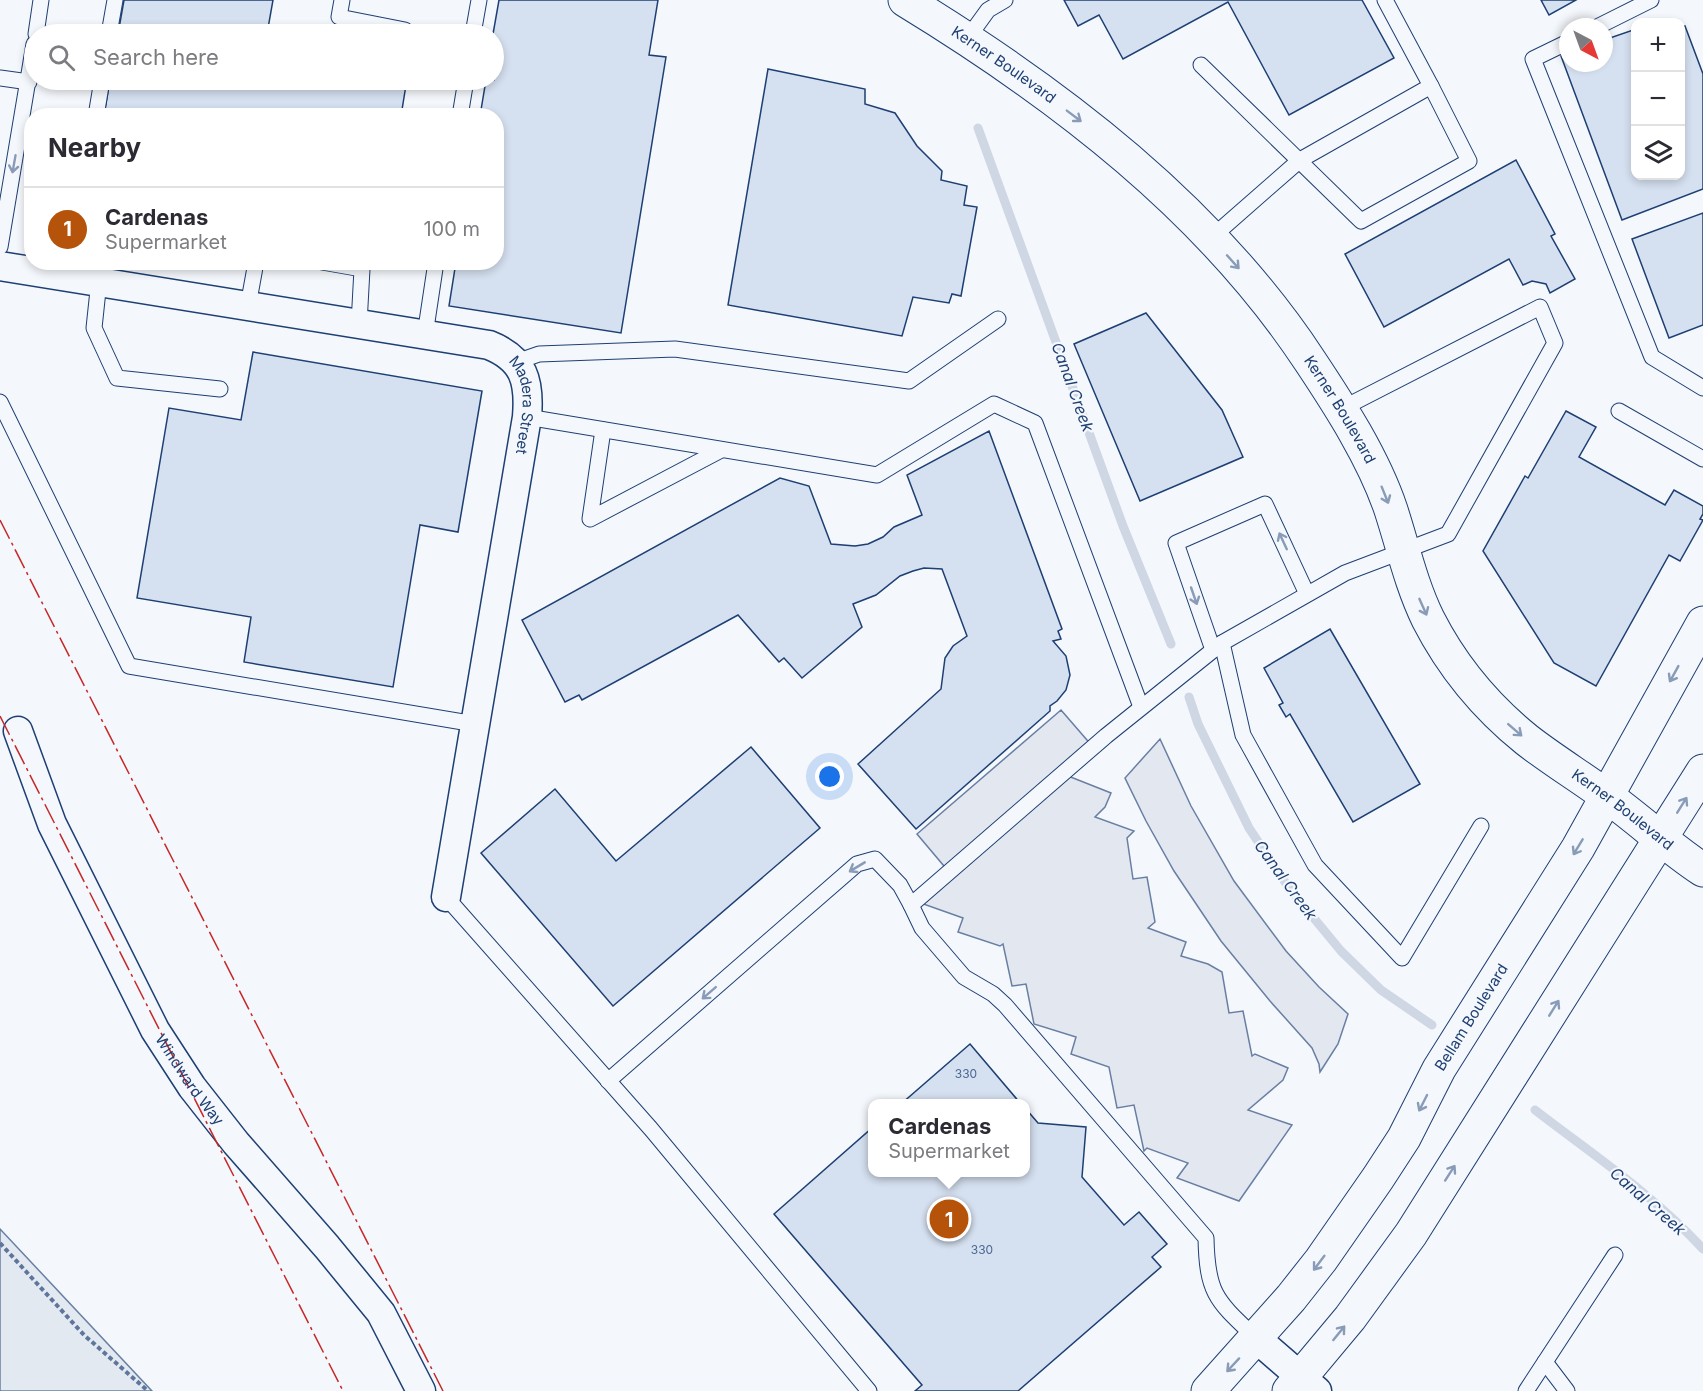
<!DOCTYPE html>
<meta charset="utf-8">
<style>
:root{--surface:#fff;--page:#f2f2f3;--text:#2b2b33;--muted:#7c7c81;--line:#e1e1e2;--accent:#b45309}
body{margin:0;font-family:Inter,sans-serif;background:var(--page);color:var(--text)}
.controls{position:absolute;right:18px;top:18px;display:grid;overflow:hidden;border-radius:12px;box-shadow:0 3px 9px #0003}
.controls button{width:54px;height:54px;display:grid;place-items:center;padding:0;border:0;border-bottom:2px solid var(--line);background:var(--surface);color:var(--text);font:30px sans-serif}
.compass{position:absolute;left:1559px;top:18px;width:54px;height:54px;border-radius:50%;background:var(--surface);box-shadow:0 3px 9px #0003;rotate:139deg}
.you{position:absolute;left:830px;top:777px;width:21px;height:21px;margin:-15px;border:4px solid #fff;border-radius:50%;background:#1a73e8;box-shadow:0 0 0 9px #1a73e833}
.badge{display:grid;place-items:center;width:39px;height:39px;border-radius:50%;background:var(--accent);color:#fff;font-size:20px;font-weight:700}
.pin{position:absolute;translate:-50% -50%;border:3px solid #fff;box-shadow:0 2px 6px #0006}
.popup{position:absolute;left:868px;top:1099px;width:162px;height:78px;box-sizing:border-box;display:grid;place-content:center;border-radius:12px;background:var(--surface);filter:drop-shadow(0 2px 4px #0005);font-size:20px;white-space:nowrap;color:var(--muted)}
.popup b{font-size:22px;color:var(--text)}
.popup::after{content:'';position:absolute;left:50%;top:100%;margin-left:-12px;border:12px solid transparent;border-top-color:var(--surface)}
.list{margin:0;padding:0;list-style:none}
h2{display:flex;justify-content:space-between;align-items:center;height:78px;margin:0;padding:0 24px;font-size:26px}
h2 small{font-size:20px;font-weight:400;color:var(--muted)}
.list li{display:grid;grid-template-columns:39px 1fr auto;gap:18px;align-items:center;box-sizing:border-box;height:84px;padding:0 24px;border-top:2px solid var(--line)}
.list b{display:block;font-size:22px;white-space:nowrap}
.list p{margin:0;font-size:20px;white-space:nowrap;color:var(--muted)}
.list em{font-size:20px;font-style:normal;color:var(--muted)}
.icon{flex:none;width:33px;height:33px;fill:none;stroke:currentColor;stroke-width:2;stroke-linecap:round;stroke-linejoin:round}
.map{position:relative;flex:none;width:1703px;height:1391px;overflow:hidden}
.search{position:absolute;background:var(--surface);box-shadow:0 3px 9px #0003;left:24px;top:24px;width:480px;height:66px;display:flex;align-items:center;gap:15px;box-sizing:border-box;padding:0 21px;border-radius:33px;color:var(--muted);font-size:22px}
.panel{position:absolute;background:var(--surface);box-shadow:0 3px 9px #0003;left:24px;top:108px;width:480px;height:162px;border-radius:24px}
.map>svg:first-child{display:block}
.green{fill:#e3e9f0;stroke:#687fa3;stroke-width:1.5}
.parking{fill:#e3e8f0;stroke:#687fa3;stroke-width:1.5}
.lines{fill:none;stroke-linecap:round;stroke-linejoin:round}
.stream{stroke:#cfd7e4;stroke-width:9}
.building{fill:#d5e0f0;stroke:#1d3f73;stroke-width:1.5}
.lane-casing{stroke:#1d3f73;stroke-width:17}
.street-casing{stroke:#1d3f73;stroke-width:31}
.secondary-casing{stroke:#1d3f73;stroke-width:35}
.path{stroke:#5e769c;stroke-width:4;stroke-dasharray:4.5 3;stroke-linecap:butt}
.lane{stroke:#f4f7fb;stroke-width:15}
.street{stroke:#f4f7fb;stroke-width:28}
.secondary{stroke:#f4f7fb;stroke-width:33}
.power{stroke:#c62828;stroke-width:1.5;stroke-dasharray:21 4.5 3 4.5;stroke-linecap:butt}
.oneway{stroke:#889bb7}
.labels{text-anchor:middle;stroke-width:4.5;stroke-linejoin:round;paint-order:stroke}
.number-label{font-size:12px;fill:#4b6792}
.street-label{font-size:15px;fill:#1d3f73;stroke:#f4f7fb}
.water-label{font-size:16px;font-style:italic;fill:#1d3f73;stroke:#f4f7fb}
</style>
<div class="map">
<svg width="1703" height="1391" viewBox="0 0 1703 1391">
<rect width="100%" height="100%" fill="#f4f7fb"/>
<path class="green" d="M0,1229L152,1391H0Z"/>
<g class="parking">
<path d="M1061,710L1093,747L1063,774L1111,793L1105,807L1095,817L1134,831L1127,838L1133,879L1147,877L1155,922L1148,928L1186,942L1181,956L1208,964L1222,972L1229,1013L1243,1011L1252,1056L1255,1054L1288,1068L1283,1080L1248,1110L1292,1125L1239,1201L1177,1178L1188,1163L1147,1148L1144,1151L1134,1105L1117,1108L1109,1067L1071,1054L1076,1037L1034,1024L1026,984L1012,986L1003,944L1000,946L958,932L963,918L915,901L949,872L917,834Z"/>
<path d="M1160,739L1191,806L1234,881L1286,951L1319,987L1348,1014L1338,1044L1320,1072L1319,1064L1312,1048L1270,1001L1221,941L1174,871L1146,821L1125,778Z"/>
</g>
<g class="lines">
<g class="stream">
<path d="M978,128L1123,526L1171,644"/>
<path d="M1189,697L1198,724L1249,828L1289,888L1341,951L1381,990L1432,1025"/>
<path d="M1535,1110C1592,1154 1654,1195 1703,1249"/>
</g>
</g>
<g class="building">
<path d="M124,0H273L267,34H118Z"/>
<path d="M499,0H658L649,55L666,57L621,333L449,306L456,262H496V116H480L486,80H494L493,34Z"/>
<path d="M1064,0H1362L1394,58L1289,115L1228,2L1123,59L1099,15L1078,26Z"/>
<path d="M1541,0H1576L1549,15Z"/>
<path d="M1685,26L1703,74V189L1622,220L1561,56L1568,54V63H1604V40L1636,29V176H1680V28Z"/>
<path d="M768,69L865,89V104L895,113L917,146L942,171L941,180L967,186L964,205L977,207L961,296L952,294L949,303L913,297L902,336L728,305Z"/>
<path d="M110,80H369L406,85L401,116H104Z"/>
<path d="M1516,160L1555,234L1551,236L1575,279L1550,293L1546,284L1532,281L1523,285L1509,259L1384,327L1345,254Z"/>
<path d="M1703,213V325L1669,338L1632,239Z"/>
<path d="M1146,313L1222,410L1243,457L1140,501L1074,344Z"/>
<path d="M253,352L482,391L458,532L420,525L393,687L244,662L251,617L137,598L169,408L241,420Z"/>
<path d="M1566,411L1596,427L1579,457L1665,505L1674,490L1703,506V514L1700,519L1703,520L1680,561L1669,555L1596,686L1554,663L1483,551L1525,476L1528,478Z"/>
<path d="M989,431L1062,629L1058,631L1061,639L1053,641L1066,656L1070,675L1066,690L1057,701L1050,706V711L916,829L858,764L941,689L945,658L953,646L967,636L942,569L924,568L913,571L900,576L876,595L853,604L862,627L802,678L784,658L779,662L738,615L582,700L579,695L565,702L522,620L780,478L809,486L831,544L855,546L868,544L883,537L894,527L922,515L907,475Z"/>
<path d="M1330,629L1420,784L1353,822L1290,714L1286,717L1279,705L1283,703L1264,668Z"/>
<path d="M751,747L820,828L613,1006L481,853L555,789L616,861Z"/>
<path d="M970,1044L1021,1104H901Z"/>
<path d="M1026,1109L1038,1123L1086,1127L1082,1177L1124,1225L1139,1212L1167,1244L1152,1257L1161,1267L1018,1391H915L922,1385L774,1214L872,1128V1172H1026Z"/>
</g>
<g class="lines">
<g class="lane-casing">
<g id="lane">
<path d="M342,0L339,17L405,30"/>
<path d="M1597,27L1651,0"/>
<path d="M36,34L41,0"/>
<path d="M109,34L115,0"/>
<path d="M473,34L479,0"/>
<path d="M967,39L988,10L1005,0"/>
<path d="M1568,42L1533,59L1652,357L1703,388"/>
<path d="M1201,65L1361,221L1469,161L1431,86"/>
<path d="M0,78L29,82"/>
<path d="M96,116L102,80"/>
<path d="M460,116L466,80"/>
<path d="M1211,238L1300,160L1431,86L1385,0"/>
<path d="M0,247L34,44"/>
<path d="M322,262L362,269L359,324"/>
<path d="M99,281L94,328L117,378L220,389"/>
<path d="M248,306L256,262"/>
<path d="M425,335L436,262"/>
<path d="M516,362L539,354L675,349L909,381L998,319"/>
<path d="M0,402L129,666L475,724"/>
<path d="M1619,411L1703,459"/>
<path d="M527,417L877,475L994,404L1035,423L1141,707"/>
<path d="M603,430L590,519L721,450"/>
<path d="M1222,643L1243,735L1315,865L1402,958L1481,826"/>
<path d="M1213,650L1176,543L1265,504L1307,594"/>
<path d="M446,897L651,1129L869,1391"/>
<path d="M608,1081L857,864L875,859L900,885L911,905"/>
<path d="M1257,1339C1217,1301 1207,1295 1206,1238L1005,1005L993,994L964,977L922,928L911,905L1106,736L1222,643L1345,573L1448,534L1555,343L1540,307L1341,409"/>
<path d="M1545,1362L1567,1391"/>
<path d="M1526,1391L1615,1255"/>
</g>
</g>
<g class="street-casing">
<g id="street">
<path id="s1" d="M0,266L489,345C524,359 530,381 527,417L446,897"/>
<path id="s2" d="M18,731L52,824L155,1030L192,1087L236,1143L327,1247L381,1313L421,1391"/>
<path d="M1257,1339L1317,1391"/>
</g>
</g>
<g class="secondary-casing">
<g id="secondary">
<path id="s3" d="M905,0C1059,94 1210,209 1310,361C1340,406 1374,459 1391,510C1403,547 1411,584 1428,619C1452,666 1486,707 1527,740C1554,761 1584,779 1612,800C1643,823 1671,849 1703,870"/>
<path id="s4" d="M1208,1391L1291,1298L1321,1260L1378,1178L1404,1138L1439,1069L1578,848L1703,623"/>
<path d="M1289,1391L1350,1318L1411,1234L1703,771"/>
</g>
</g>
<path class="path" d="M0,1243L84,1335L148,1391"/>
<use href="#lane" class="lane"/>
<use href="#street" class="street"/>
<use href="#secondary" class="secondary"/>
<g class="power">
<path d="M0,520L443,1391"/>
<path d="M0,716L343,1391"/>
</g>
</g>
<defs><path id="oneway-shaft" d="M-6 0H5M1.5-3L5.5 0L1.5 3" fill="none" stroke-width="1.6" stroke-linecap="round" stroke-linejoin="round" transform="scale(1.5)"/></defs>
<g class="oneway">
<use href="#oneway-shaft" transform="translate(1074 116) rotate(37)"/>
<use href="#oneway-shaft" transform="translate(14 164) rotate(100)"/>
<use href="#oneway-shaft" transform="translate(1233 262) rotate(48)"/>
<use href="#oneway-shaft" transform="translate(1385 495) rotate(68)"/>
<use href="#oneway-shaft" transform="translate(1283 541) rotate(-115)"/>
<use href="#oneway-shaft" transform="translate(1194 596) rotate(71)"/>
<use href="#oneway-shaft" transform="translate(1423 607) rotate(66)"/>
<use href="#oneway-shaft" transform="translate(1674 674) rotate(119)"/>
<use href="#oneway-shaft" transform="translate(1515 730) rotate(41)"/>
<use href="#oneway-shaft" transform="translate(1682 805) rotate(-58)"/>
<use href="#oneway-shaft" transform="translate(1578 847) rotate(121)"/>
<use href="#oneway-shaft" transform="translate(857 867) rotate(149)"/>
<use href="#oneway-shaft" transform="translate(709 993) rotate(139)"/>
<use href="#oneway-shaft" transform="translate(1554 1008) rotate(-58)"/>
<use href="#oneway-shaft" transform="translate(1423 1103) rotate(117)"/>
<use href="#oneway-shaft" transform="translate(1450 1173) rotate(-57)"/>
<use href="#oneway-shaft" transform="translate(1319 1263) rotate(127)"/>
<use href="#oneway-shaft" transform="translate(1339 1333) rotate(-51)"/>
<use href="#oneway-shaft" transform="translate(1233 1365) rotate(133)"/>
</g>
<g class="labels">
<g class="number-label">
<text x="966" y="1078">330</text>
<text x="982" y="1254">330</text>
</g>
<g class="street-label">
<text dy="5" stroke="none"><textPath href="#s3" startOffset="118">Kerner Boulevard</textPath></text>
<text dy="5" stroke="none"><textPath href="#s1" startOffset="572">Madera Street</textPath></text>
<text dy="5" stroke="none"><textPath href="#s3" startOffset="604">Kerner Boulevard</textPath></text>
<text dy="5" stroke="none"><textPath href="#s3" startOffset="1108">Kerner Boulevard</textPath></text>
<text dy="5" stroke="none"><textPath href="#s4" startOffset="459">Bellam Boulevard</textPath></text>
<text dy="5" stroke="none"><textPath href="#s2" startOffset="390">Windward Way</textPath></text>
</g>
<g class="water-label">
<text transform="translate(1073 387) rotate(70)" y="6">Canal Creek</text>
<text transform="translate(1286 880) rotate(54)" y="6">Canal Creek</text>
<text transform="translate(1648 1201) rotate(41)" y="6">Canal Creek</text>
</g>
</g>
</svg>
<div class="controls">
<button>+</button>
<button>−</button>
<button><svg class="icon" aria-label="layers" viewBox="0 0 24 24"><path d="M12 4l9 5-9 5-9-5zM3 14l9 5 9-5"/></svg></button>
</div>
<svg class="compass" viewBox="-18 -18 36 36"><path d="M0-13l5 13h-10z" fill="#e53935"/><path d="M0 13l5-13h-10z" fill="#7c7c81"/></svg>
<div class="you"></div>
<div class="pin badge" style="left:949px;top:1219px">1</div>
<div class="popup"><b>Cardenas</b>Supermarket</div>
<div class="search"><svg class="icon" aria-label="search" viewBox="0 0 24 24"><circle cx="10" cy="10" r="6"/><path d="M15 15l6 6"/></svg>Search here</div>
<section class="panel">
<h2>Nearby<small></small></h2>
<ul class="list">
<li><span class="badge">1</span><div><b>Cardenas</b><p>Supermarket</p></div><em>100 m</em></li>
</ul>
</section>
</div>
